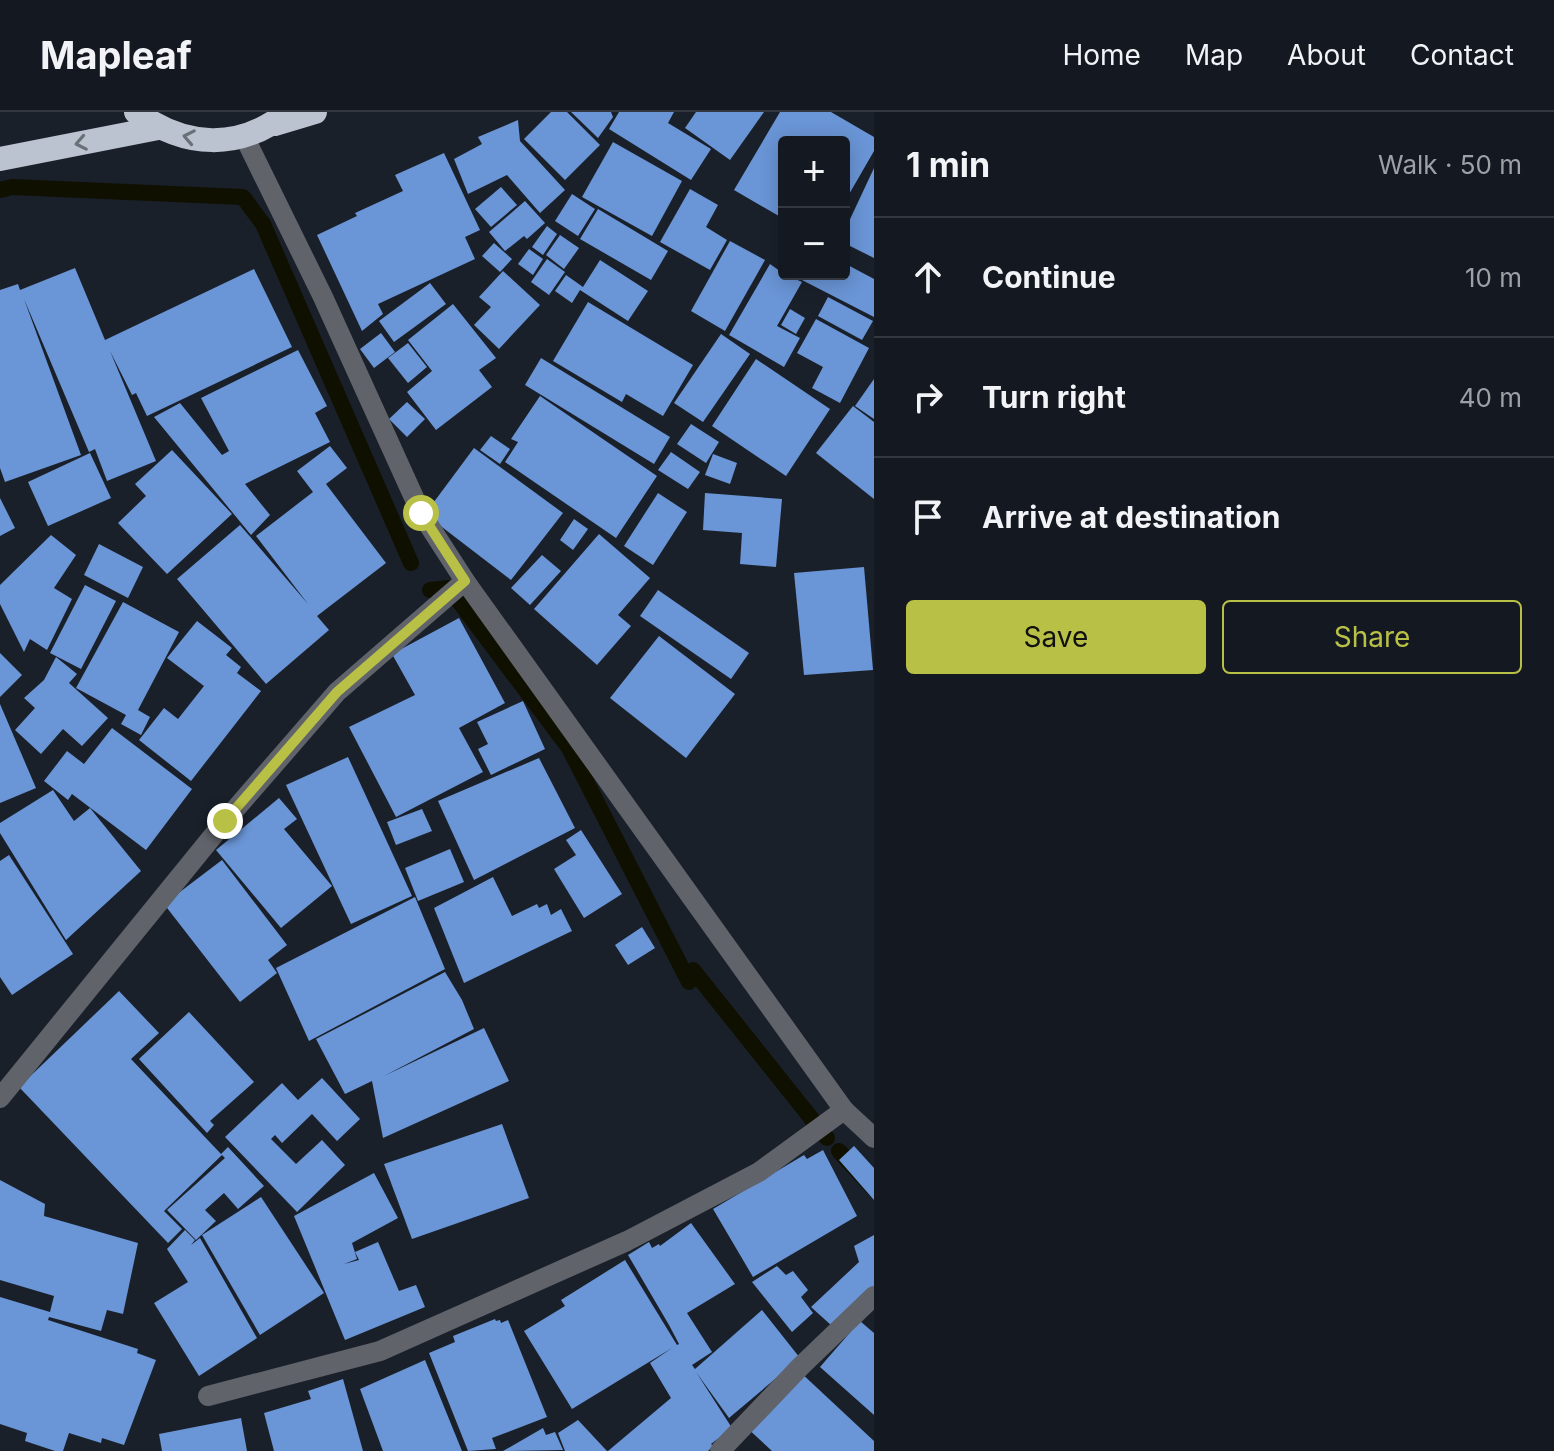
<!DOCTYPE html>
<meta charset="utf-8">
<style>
:root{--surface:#141820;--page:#21252d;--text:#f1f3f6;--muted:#9da0a5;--line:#33373e;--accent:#b9c046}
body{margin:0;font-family:Inter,sans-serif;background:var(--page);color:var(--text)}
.controls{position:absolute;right:24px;top:24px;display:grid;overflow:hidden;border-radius:8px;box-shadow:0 4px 20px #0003}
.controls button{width:72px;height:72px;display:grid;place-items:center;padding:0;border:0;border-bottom:2px solid var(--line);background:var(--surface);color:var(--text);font:40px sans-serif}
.stop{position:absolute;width:24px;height:24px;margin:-18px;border:6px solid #b9c046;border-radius:50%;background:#fff}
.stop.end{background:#b9c046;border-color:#fff;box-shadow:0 2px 8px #0008}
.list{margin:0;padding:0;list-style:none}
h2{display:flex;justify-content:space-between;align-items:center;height:104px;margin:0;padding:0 32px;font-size:34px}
h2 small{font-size:26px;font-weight:400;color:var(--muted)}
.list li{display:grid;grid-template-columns:52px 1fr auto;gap:24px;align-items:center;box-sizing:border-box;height:120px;padding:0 32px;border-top:2px solid var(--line)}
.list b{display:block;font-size:30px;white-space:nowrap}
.list em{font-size:26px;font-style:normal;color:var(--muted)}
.actions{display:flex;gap:16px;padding:24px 32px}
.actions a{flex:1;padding:18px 0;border:2px solid var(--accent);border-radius:8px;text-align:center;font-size:28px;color:var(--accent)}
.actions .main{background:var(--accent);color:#111}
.icon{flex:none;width:44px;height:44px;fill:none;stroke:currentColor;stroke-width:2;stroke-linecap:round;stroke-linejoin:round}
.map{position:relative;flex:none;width:874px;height:1339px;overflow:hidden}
header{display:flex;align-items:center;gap:48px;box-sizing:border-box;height:112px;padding:0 40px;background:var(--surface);border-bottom:2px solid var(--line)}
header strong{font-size:38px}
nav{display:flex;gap:44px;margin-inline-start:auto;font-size:28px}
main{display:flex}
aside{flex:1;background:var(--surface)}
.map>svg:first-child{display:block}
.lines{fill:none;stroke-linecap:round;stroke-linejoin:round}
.stream{stroke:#0f1000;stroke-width:16}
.building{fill:#6a95d6}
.minor{stroke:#606369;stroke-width:20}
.highway{stroke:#bac3cf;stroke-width:24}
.oneway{stroke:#697078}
.route{stroke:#b9c046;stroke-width:10}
</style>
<header>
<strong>Mapleaf</strong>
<nav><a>Home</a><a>Map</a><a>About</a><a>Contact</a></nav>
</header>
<main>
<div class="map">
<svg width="874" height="1339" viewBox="0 0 874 1339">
<rect width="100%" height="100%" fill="#1a202a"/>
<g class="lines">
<g class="stream">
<path d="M0,78L12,75L243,85L263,112L411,451"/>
<path d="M430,478L449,476L569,636L689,870"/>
<path d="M693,858L827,1026"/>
<path d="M839,1039L874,1077"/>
</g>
</g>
<g class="building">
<path d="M551,0H567L600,33L565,68L524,27Z"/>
<path d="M571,0H611L613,5L598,26Z"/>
<path d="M619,0H674L668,11L711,37L691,68L609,17Z"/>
<path d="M696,0H764L730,48L685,16Z"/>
<path d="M780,0H831L874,25V39L844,91V30H784V107L734,78Z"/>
<path d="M518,8L520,29L565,78L540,101L507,63L468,82L454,47L482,32L478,25Z"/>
<path d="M613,30L682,69L652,124L582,85Z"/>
<path d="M444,41L480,118L465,125L475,147L378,192L383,202L362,219L317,123L357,104L355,101L403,79L395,63Z"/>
<path d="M874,56V146L844,131V120Z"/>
<path d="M501,75L517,93L491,115L475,97Z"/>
<path d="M690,77L718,93L706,115L727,128L710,158L660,130Z"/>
<path d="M572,82L595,97L578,124L555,109Z"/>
<path d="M525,89L545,111L527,127L524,124L505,139L489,120Z"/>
<path d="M598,97L668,139L651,168L580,127Z"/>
<path d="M547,114L557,122L543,143L532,135Z"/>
<path d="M560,123L579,136L564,157L546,143Z"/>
<path d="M730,129L765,148L725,219L691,199Z"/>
<path d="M494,131L512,147L500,160L482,144Z"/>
<path d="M529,137L543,147L533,163L518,152Z"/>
<path d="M547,147L565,160L549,183L531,170Z"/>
<path d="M600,148L648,179L628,209L580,178L572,191L555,179L566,163L583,175Z"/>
<path d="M844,151L874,167V205L800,167L802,162H844Z"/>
<path d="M770,152L784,162L802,170L777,214L800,226L784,255L729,223Z"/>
<path d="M75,156L105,228L254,157L292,235L147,304L136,281L132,283L110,239L156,349L107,369L95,337L89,340L24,187L81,343L5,370L0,356V178L18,172L20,178Z"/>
<path d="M503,159L540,193L499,237L474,213L491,195L479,185Z"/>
<path d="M430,171L446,192L394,230L379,209Z"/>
<path d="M828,185L873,209L862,228L818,204Z"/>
<path d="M588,190L693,253L663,304L626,282L622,290L553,249Z"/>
<path d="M453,192L496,246L479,258L492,275L436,318L407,280L432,259L408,228Z"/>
<path d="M790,197L805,206L796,222L781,213Z"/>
<path d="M816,207L869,236L840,291L812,276L823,255L797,241Z"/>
<path d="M381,221L395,240L374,256L360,237Z"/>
<path d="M721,222L750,242L703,310L674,291Z"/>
<path d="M408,231L427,255L408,271L388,246Z"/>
<path d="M298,238L327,294L315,301L330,330L245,372L270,403L251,423L154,305L180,291L222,343L229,339L201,286Z"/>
<path d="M541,246L670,325L654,352L525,273Z"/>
<path d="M756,247L830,297L786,364L712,314Z"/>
<path d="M874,267V307L855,294Z"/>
<path d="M540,284L657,364L616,426L505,350L518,330L511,327Z"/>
<path d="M407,290L425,307L407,325L389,307Z"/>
<path d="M853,294L874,310V387L816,341Z"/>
<path d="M691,312L719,330L706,351L677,332Z"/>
<path d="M491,324L510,337L500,352L480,338Z"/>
<path d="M330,334L347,356L326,372L386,451L317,504L329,518L266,572L177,467L240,413L308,492L256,424L313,380L297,359Z"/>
<path d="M474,336L563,401L511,468L425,402Z"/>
<path d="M172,338L232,402L167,462L118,411L146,384L135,372Z"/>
<path d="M671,340L700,360L688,377L658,358Z"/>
<path d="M90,341L111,386L48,414L28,370Z"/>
<path d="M713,342L737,351L730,372L705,363Z"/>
<path d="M658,381L687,400L653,453L624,434Z"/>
<path d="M705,381L782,387L776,455L740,452L742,421L703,418Z"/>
<path d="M0,386L15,416L0,424Z"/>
<path d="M574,407L588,417L573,438L560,428Z"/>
<path d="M599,422L650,466L618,503L631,514L597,553L534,497Z"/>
<path d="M51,423L76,443L54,476L72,487L47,538L30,527L24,540L0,492V473Z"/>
<path d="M99,432L143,455L128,486L84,463Z"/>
<path d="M542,443L561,459L530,493L511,476Z"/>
<path d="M864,455L873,558L804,563L794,461Z"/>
<path d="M85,473L116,489L81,557L50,541Z"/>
<path d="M658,478L749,541L731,567L640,504Z"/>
<path d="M123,490L179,520L138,598L150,605L141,623L121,612L126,603L76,576Z"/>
<path d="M459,506L505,591L459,616L483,660L396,705L349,615L415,583L392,542Z"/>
<path d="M197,509L232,536L226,543L241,555L237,561L261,579L191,669L139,628L164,596L178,607L204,574L167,546Z"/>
<path d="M659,524L735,582L686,646L610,586Z"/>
<path d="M0,541L22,563L0,585Z"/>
<path d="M56,545L77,562L69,571L108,606L82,634L63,617L41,642L15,618L35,596L24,586L44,568Z"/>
<path d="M523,589L545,637L491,663L478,637L488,632L477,610Z"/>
<path d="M0,592L36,676L0,691Z"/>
<path d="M112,616L192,677L146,738L72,682L68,688L44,669L67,639L84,652Z"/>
<path d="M348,645L412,784L351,812L286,673Z"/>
<path d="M539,646L575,716L474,768L438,689Z"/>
<path d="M53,678L74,709L90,696L141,759L66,828L0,721V711Z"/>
<path d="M279,686L297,707L284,717L332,774L281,816L216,738Z"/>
<path d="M422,697L432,719L396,733L387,710Z"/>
<path d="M581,718L622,782L584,806L554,757L576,743L566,728Z"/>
<path d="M450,737L464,770L418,789L405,756Z"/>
<path d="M9,743L73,842L12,883L0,865V749Z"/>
<path d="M222,748L287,833L268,848L277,861L240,890L164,792Z"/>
<path d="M493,765L512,804L537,792L539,796L547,792L551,803L561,797L572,819L464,871L434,796Z"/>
<path d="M415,785L445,857L309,929L276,856Z"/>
<path d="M642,815L655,836L628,853L615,833Z"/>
<path d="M445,860L462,888L474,917L384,964L484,916L509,969L383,1026L372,969L345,982L316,927Z"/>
<path d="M119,879L159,921L131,947L221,1042L228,1035L264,1074L238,1097L224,1081L205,1098L216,1109L196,1128L167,1098L225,1046L222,1043L164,1099L182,1117L168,1131L19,975Z"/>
<path d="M189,900L254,970L210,1009L214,1013L207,1021L139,947Z"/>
<path d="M322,966L360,1007L337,1029L312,1002L282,1031L275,1023L271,1027L296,1052L322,1028L345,1053L297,1100L225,1025L282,971L298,988Z"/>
<path d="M502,1012L529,1086L412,1127L384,1052Z"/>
<path d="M854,1034L874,1056V1088L839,1048Z"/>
<path d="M823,1038L857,1104L753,1165L713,1097L804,1043L807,1047Z"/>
<path d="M374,1061L398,1106L352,1131L357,1147L344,1152L359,1148L355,1140L378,1130L399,1179L416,1173L425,1195L345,1228L294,1104Z"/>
<path d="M0,1068L45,1092L44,1104L138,1131L123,1202L107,1198L101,1219L49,1205L48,1208L138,1237L137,1241L156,1248L124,1333L102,1326L101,1331L69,1321L63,1339H55L25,1329L27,1321L0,1312V1185L50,1200L54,1184L0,1168Z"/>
<path d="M261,1085L324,1181L260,1223L202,1123Z"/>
<path d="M691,1111L735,1172L687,1201L712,1240L692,1253L695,1257L762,1198L800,1246L729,1306L696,1260L732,1316L711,1332L713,1334L708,1339H608L671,1286L650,1251L672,1236L572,1297L524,1219L565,1194L561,1188L625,1148L677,1233L679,1232L669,1213L628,1143L649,1130L652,1136L659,1132L660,1134Z"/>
<path d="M185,1118L195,1128L191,1133L200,1126L257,1226L199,1264L154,1191L188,1170L167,1137Z"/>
<path d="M874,1123V1176L832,1214L811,1195L859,1150L854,1134Z"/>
<path d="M777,1154L786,1163L793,1159L808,1178L801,1185L813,1201L792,1220L752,1170Z"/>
<path d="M495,1207L496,1209L500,1208L501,1211L508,1208L547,1305L492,1326L496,1337L468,1339L429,1241L455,1230L453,1224Z"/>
<path d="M860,1209L874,1221V1303L820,1255Z"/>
<path d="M425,1248L462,1339H383L360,1277Z"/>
<path d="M799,1259L874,1329V1339H772L746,1315Z"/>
<path d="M343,1267L363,1339H274L264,1301L311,1287L308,1279Z"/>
<path d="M241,1306L247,1339H162L159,1322Z"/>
<path d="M578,1308L607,1339H565L558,1321Z"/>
<path d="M543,1316L546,1323L555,1320L563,1338L503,1339Z"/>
</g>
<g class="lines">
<g class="minor">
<path d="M244,24L323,185L421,401L465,469L844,998L874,1026"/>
<path d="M0,986L225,709L337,580L465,469"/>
<path d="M208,1284L380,1239L627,1129L759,1060L844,998"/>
<path d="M720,1339L800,1255L874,1184"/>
</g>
<g class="highway">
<path d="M136,0C185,36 239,39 288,0"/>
<path d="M275,12L315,0"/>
<path d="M0,47L158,16"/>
</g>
</g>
<defs><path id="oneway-chevron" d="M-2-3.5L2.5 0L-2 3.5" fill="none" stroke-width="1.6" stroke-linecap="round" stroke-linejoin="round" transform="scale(2)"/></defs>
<g class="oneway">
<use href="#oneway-chevron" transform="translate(189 25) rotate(-169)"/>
<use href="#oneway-chevron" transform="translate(81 31) rotate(169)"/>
</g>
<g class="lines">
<path class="route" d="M225,709L337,580L465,469L421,401"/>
</g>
</svg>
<div class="controls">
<button>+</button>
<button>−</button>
</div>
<div class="stop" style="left:421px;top:401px"></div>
<div class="stop end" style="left:225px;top:709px"></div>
</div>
<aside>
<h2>1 min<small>Walk · 50 m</small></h2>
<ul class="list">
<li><svg class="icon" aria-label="ahead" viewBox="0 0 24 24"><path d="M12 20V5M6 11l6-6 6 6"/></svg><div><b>Continue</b></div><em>10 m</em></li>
<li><svg class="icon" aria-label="right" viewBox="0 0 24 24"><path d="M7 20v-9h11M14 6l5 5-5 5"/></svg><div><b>Turn right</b></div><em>40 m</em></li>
<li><svg class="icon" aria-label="arrive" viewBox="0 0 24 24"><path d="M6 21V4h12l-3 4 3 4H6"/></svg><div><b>Arrive at destination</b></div></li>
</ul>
<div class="actions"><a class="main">Save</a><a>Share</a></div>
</aside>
</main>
